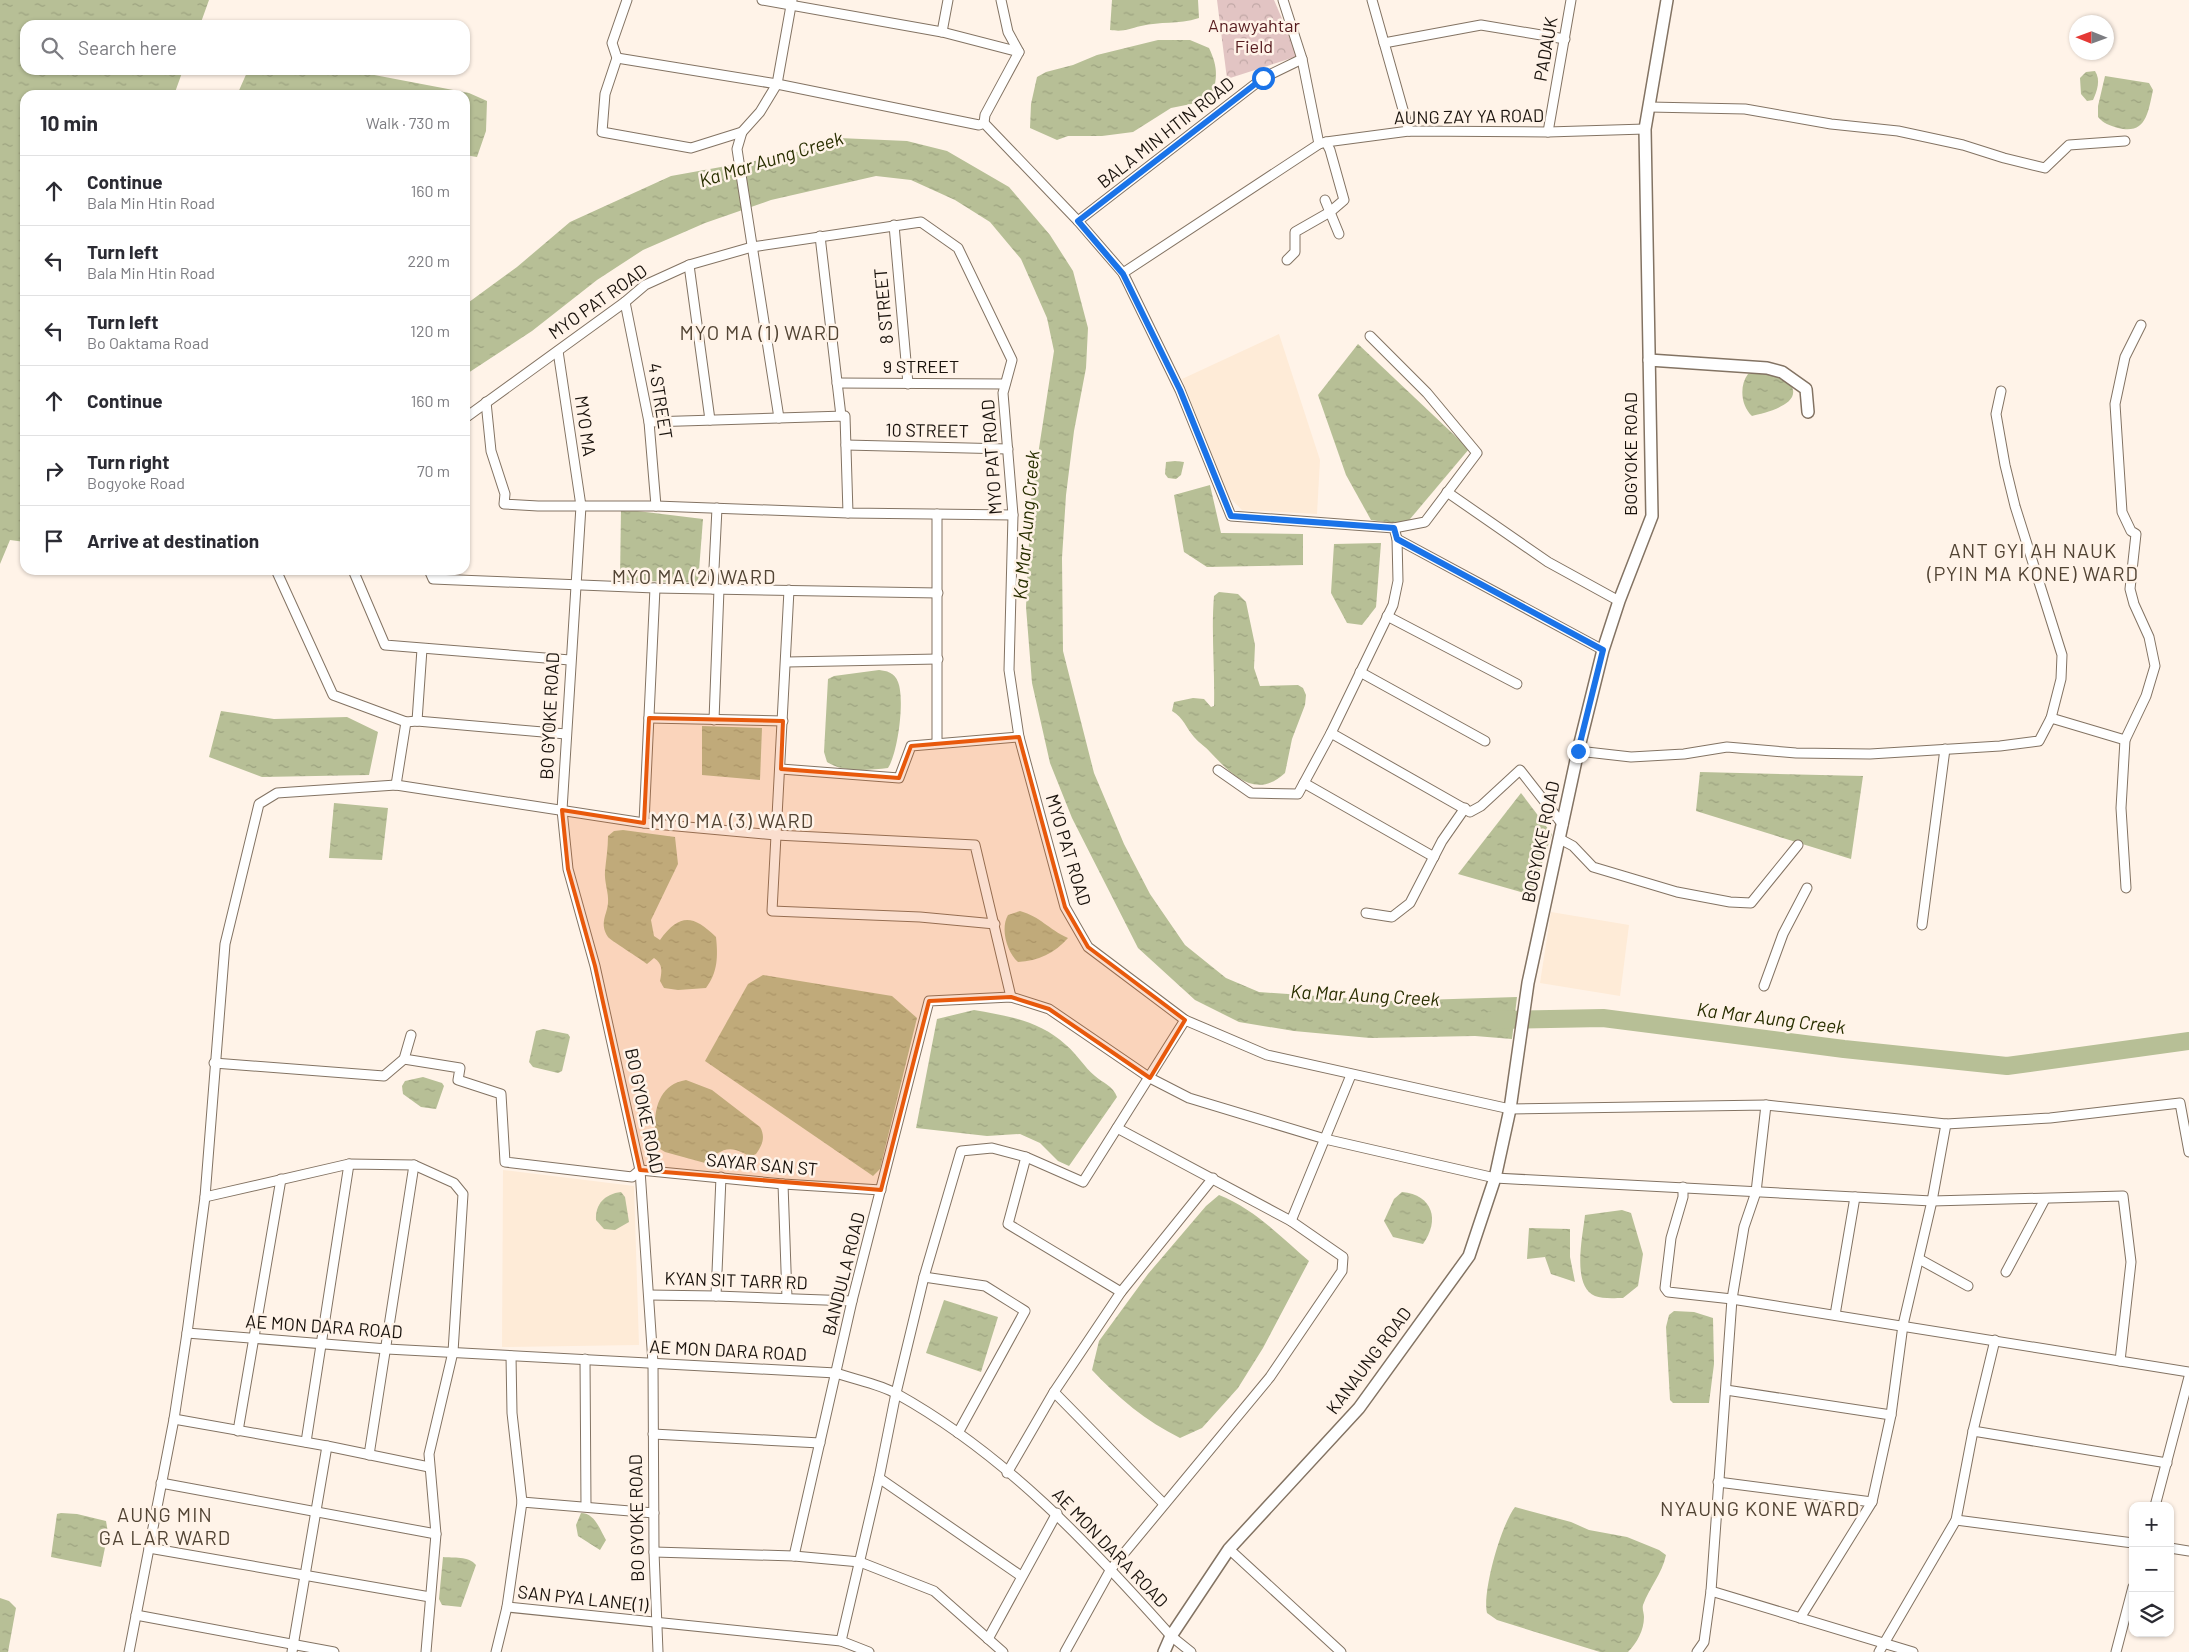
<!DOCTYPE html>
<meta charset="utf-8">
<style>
:root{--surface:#fff;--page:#f7f7f7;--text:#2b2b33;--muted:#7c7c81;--line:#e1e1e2}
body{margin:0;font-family:Barlow,sans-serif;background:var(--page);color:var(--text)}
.controls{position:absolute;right:15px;bottom:15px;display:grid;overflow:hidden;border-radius:10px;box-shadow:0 1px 4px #0004}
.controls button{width:45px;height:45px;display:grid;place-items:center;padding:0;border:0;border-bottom:1px solid var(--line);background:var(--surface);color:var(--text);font:25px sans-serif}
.compass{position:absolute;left:2069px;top:15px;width:45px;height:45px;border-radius:50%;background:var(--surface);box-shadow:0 1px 4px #0004;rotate:271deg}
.stop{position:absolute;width:15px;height:15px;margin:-11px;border:4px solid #1a73e8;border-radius:50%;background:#fff}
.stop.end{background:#1a73e8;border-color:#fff;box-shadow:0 1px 5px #0008}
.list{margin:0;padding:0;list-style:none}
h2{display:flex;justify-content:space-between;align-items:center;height:65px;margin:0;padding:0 20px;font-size:21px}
h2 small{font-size:16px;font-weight:400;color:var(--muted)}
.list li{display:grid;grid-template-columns:32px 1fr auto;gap:15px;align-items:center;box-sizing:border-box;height:70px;padding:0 20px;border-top:1px solid var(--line)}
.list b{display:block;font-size:19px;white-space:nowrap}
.list p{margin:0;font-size:16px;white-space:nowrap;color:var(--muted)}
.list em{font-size:16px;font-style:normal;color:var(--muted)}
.icon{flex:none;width:28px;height:28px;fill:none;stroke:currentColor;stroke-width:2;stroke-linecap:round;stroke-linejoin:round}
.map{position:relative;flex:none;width:2189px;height:1652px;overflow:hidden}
.search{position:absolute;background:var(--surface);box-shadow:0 1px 4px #0004;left:20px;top:20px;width:450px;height:55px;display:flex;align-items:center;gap:12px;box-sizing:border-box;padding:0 18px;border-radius:15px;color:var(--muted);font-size:19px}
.panel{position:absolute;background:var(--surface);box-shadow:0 1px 4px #0004;left:20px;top:90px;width:450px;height:485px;border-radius:15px}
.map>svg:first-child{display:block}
.built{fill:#feebd7}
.forest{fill:url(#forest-crowns)}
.water{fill:url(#water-ripples)}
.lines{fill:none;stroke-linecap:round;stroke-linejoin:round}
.river{stroke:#b7bf96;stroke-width:18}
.minor-casing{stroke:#837363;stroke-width:11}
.tertiary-casing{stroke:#837363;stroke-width:14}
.minor{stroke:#fff;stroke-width:9}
.tertiary{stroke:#fff;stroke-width:11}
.route{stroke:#1a73e8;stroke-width:6}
.marked{fill:#e8590c;fill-opacity:0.2;stroke:#e8590c;stroke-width:4;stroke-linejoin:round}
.labels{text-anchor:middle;stroke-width:5;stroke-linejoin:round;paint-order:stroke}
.park-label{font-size:18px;fill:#561c1f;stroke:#fff3e8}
.street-label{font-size:18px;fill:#1a130d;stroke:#fff3e8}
.water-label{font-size:19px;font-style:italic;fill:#292f00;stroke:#fff3e8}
.quarter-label{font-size:20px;letter-spacing:1px;fill:#524434;stroke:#fff3e8}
</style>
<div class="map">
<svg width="2189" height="1652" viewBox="0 0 2189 1652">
<defs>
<pattern id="forest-crowns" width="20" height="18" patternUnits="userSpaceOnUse" patternTransform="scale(1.25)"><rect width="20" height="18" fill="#e2c4c3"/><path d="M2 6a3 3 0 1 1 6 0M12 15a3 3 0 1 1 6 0" fill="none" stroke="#c1a8a6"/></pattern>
<pattern id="water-ripples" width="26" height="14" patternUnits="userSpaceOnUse" patternTransform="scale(1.25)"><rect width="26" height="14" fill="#b7bf96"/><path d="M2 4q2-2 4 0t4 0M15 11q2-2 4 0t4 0" fill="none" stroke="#9da380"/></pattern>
</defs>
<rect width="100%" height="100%" fill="#fff3e8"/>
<g class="built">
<path d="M1279,334L1320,460L1317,514L1242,510L1228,496L1182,379Z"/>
<path d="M1551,912L1629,925L1620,996L1540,983Z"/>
<path d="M503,1170L634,1186L639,1345L502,1347Z"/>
</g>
<path class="forest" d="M1217,0H1274L1298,56L1227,79Z"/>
<g class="water">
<path d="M0,0H209L200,25H25V70H183L174,95H25V542L10,540L0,564Z"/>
<path d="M1112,0H1198L1199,18C1177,25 1161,21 1141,26C1128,29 1124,32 1110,30Z"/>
<path d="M1158,40H1190L1209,48C1219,69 1217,79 1211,100L1171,108L1133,132L1102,136H1068L1057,140L1030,128L1031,104L1037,77L1046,72L1073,65L1097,55Z"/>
<path d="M248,70H348L469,93L487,101L486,131L477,157L465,155V95H237Z"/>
<path d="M2095,71C2101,80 2097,91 2093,100L2087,101L2081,94L2080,78L2086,72Z"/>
<path d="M2105,76L2149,83L2153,90C2148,113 2146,135 2118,128C2109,125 2104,124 2098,117V106Z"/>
<path d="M839,138L907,141L947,151L1009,187L1050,235L1073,271L1088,328L1086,368L1074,431L1066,495L1062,558L1063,651L1094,773L1124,844L1150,894L1185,945L1226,978L1259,992L1389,1001L1517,997L1512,1039L1475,1036L1370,1038L1294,1031L1239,1022L1195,1000L1138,948L1072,818L1050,763L1032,683L1026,607L1031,500L1054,351L1047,318L1021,259L990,222L955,200L911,180L876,176L771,200L705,223L643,250L597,280L532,331L465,375V305L517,267L570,222L671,176L787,155Z"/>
<path d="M1358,344L1469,449L1405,525L1371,520L1346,475L1318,395Z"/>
<path d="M1760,372C1768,374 1780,376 1787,380C1791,383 1792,386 1793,390C1796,406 1764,413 1752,416C1741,406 1739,386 1748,374Z"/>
<path d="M1175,461L1184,462L1181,475L1176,479L1168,478L1165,474L1166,462Z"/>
<path d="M1210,485L1221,533L1303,534V565L1207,567L1184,552L1174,495Z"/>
<path d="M621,509L703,519L698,583L620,580Z"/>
<path d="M1381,543L1376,607L1362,625L1347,623L1331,593L1334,544Z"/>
<path d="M1219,592L1238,594L1246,602L1255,645L1254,668L1260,686L1298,685L1303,688L1306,695L1305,705L1292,739L1285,773C1256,800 1232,775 1211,753C1206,747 1199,743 1194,737C1186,728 1184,718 1172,711L1174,702L1193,698L1204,699L1211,707L1214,706C1215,668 1211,633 1214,596Z"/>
<path d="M879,670C887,671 895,673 898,682C905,699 898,753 888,768C870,770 843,773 827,762L824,752L828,679L834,676Z"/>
<path d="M221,711L274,719L347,717L378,732L369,775L262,777L209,757Z"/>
<path d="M702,726L762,728L760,780L702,775Z"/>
<path d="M1700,772L1863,776L1851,859L1696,811Z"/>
<path d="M1521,793L1552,834L1531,895L1458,874Z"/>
<path d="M334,803L388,808L382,860L329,858Z"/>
<path d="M623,830L675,837L678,864L651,920L654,936L660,940C680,913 693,915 716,937C718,956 718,972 706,988L678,990L664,988L660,981C662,971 663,964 654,958L647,964C641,959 610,940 608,937C599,923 607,915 608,903C609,893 604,882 605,871C606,860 608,848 608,836L614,831Z"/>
<path d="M1020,911C1041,917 1048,929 1068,938C1055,953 1038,961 1018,962C1007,952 1000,929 1008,915Z"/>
<path d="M763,975L892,996L917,1018L880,1169L873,1176L705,1061L748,984Z"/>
<path d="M974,1010C1009,1016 1040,1021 1066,1045C1077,1054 1084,1067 1095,1076C1103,1083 1113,1086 1117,1097L1069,1166L1058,1161L1040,1143L1020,1134L987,1136L916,1128L937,1019Z"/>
<path d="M543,1029L568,1034L570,1037L562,1071L558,1073L533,1067L529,1062L536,1031Z"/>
<path d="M423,1077L442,1083L444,1086L436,1109L421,1107L403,1094L402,1086L405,1081Z"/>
<path d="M686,1080L712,1090L760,1127C766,1137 762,1146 756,1154C749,1157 748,1155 741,1152C726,1145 717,1153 705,1163L665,1152L657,1147C652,1120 654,1085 686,1080Z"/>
<path d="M621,1192L625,1197L629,1222L615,1230L604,1229L596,1220C595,1204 605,1194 621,1192Z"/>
<path d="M1402,1192C1433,1195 1440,1220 1423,1244L1393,1237L1384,1221L1394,1199Z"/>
<path d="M1219,1195C1253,1208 1281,1237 1309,1261L1263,1348L1238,1388L1202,1428L1180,1438C1146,1421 1118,1398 1092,1370L1099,1341L1148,1274L1206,1206Z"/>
<path d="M1622,1210L1631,1213L1643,1254L1638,1286L1623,1298C1615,1298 1602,1299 1595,1296C1571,1286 1583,1235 1585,1215Z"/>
<path d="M1529,1228L1570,1229V1257L1575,1282L1551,1274L1545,1257L1527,1259Z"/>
<path d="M944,1300L998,1317L981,1372L926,1353Z"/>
<path d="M1674,1311L1694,1312L1713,1318L1714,1364L1709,1403H1673L1670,1400L1666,1327L1669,1315Z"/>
<path d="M1515,1507L1571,1522L1589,1530L1627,1537L1659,1550L1666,1555C1662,1574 1649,1588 1643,1605C1642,1609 1644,1613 1644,1617C1644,1630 1637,1643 1628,1652H1600L1497,1620L1487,1613C1482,1592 1501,1525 1515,1507Z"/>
<path d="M61,1513L77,1514L106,1521L108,1533L101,1567L51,1557L57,1514Z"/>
<path d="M581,1513C595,1513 600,1530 606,1540L600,1550L578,1536L576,1525Z"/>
<path d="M443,1557C453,1558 469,1556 476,1565L461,1607L442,1605L439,1599Z"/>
<path d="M0,1598L9,1601L16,1608L8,1652H0Z"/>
</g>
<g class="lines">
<path class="river" d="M1492,1020L1603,1018L1844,1049L2007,1066L2189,1041"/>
<g class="minor-casing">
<g id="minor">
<path d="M627,0L612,43L617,58L605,94L602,132L691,148L742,132L760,112L777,84L792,0"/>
<path d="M762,0L942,32L1019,52"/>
<path d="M1283,0L1302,59L1319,144"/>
<path d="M1372,0L1409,131"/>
<path d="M942,32L948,0"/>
<path d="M1384,43L1481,25L1565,39"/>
<path d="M617,58L777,84L979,125L984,123L985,115L1019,52L1008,32L1001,0"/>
<path d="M1649,107L1745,109L1831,124L1898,131L1963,145L2004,158L2045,168L2069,145L2125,141"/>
<path d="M984,123L1078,221L1123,273L1180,390L1231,516L1394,528L1397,539L1398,581L1393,605L1331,733L1470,812L1481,806L1520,770L1563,825"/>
<path d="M742,132L737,149L779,418"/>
<path d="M1548,132L1571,0"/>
<path d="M1325,200L1339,234"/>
<path d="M1078,221L1263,78L1302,59"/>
<path d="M894,225L908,384"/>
<path d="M820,236L841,416"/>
<path d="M1287,260L1295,252V232L1330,212L1344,200L1330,150L1326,142"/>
<path d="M689,265L710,420"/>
<path d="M1123,273L1319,144L1326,142L1409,131L1548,132L1645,129"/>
<path d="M625,302L649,422L656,506"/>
<path d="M1370,336L1427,393L1477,453L1425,522L1394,528"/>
<path d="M558,351L581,506L562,810L568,869L595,966L640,1170L653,1363L654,1552L658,1652"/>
<path d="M837,383L1005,384"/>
<path d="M2001,391L1996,414L2005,465L2015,506L2062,655L2061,679L2051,718"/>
<path d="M486,402L491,451L505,494L504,504L538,506H656L848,513L1013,515"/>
<path d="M465,418L625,302L645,285L689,265L752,247L921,222L958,248L1012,360L1003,393L1013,515L1009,670L1019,737L1065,907L1088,947L1185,1020L1267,1055L1510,1109L1766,1105L1946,1124L2050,1118L2180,1103L2189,1152"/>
<path d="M649,422L845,416L848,513"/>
<path d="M846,445L1008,449"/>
<path d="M1447,492L1548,562L1619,601"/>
<path d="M1397,539L1603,650"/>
<path d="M276,570L333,695L406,722L417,721L566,734"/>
<path d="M353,570L385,645L570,660"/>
<path d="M429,570L433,579L655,588L938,593"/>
<path d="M713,589L717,508"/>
<path d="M789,590L772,911L920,917L995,924"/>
<path d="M1387,616L1517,684"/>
<path d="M787,662L938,659"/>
<path d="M1360,672L1485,741"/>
<path d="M649,718L783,721"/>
<path d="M714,720L719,589"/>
<path d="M417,721L422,649"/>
<path d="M937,743V514"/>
<path d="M1578,751L1631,757L1684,754L1727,747L1796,753L1870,754L2000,746L2039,741L2051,718L2125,740"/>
<path d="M781,769L899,778L911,746L1019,737"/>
<path d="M1218,770L1251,793L1298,794L1331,733"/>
<path d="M1304,783L1434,857"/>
<path d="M396,785L406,722"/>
<path d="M644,823L655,588"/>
<path d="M1560,839L1573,846L1593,867L1677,892L1730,902L1751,903L1798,845"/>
<path d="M2126,888L2121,808L2125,740L2146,696L2155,666L2149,637L2134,604L2130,589L2136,534L2131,531L2122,512L2115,404L2125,357L2141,325"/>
<path d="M1366,913L1392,917L1410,903L1442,841L1465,808"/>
<path d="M1922,925L1945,749"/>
<path d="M1764,986L1783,934L1807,888"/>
<path d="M404,1059L460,1068L458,1080L501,1094L505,1162L632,1177L640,1170L783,1184L881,1190"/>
<path d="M214,1063L384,1076L404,1059L411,1035"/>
<path d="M1026,1157L1008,1224L1121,1292"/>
<path d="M783,1184L787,1298"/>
<path d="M1683,1187V1197L1671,1238L1665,1288L1668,1292L1732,1299L2189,1372"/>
<path d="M205,1197L349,1164L414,1165L454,1183L463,1194L453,1352L429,1454L436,1534L426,1652"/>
<path d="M1291,1221L1351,1075"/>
<path d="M1919,1259L1968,1286"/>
<path d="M2006,1272L2045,1199"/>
<path d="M924,1277L985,1286L1025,1311L958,1433"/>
<path d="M649,1295L716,1296L852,1301"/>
<path d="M716,1296L721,1177"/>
<path d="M1835,1315L1855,1197"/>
<path d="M187,1333L387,1349L836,1373C856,1380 880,1384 897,1394C1005,1454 1090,1545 1171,1636L1191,1652"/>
<path d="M511,1356L512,1413L522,1502"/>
<path d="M585,1359L586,1506"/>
<path d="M1726,1390L1891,1415"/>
<path d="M1054,1392L1164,1504"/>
<path d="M174,1419L327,1446L429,1467"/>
<path d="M238,1431L281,1179"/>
<path d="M1973,1431L2167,1463"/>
<path d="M653,1434L820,1443"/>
<path d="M306,1442L349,1164"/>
<path d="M369,1455L414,1165"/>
<path d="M1007,1473L1054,1392L1121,1292L1213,1178"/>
<path d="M879,1478L1021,1576"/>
<path d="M1718,1482L1872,1502"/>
<path d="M161,1483L436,1534"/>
<path d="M2155,1506L2189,1377"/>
<path d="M1956,1520L2133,1543"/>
<path d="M149,1548L430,1597"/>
<path d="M2170,1548L2189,1551"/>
<path d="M1229,1549L1341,1652"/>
<path d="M654,1552L794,1556L860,1562L934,1591L1003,1652"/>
<path d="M794,1556L852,1301L929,1001L1011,997L1049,1009L1150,1078L1189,1098L1325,1139L1495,1178L1932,1201L2123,1196L2131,1262L2120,1361"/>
<path d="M1711,1591L1913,1652"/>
<path d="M507,1607L841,1641L869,1652"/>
<path d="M136,1615L334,1652"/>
<path d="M1800,1618L1872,1502L1891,1415L1903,1325L1932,1201L1946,1124"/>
<path d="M988,1639L1057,1513"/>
<path d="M841,1641L879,1478L896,1393L924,1277L961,1151L992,1148L1026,1157L1083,1182L1185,1020"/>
<path d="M129,1652L174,1419L187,1333L205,1197L225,944L259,804L277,793L396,785L644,823L776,835L975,845L1011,997"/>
<path d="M292,1652L327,1446"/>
<path d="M496,1652L507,1607L522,1502L654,1513"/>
<path d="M1065,1652L1111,1569L1270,1377L1342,1271L1343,1257L1291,1221L1117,1128"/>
<path d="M1697,1652L1704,1642L1711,1591L1732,1299L1744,1227L1756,1192L1766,1105"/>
<path d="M1879,1652L1956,1520L1973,1431L1995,1340"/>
<path d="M2116,1652L2133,1587"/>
</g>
</g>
<g class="tertiary-casing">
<g id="tertiary">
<path d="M1649,360L1767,368L1782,372L1806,389L1808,412"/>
<path d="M1164,1652L1171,1636L1229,1549L1359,1408L1469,1256L1495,1178L1510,1109L1528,983L1578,751L1603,650L1619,601L1652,516L1645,129L1667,0"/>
</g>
</g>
<use href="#minor" class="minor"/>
<use href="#tertiary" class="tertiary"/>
</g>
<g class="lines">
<path class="route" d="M1263,78L1078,221L1123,274L1180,390L1231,516L1394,528L1397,539L1603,650L1578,751"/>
</g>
<path class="marked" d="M649,718L783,721L781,769L899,778L911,746L1019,737L1065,907L1088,947L1185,1020L1150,1078L1049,1009L1011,997L929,1001L881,1190L640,1170L595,966L568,869L562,810L644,823Z"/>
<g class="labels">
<g class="park-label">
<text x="1254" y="32">Anawyahtar<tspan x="1254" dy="21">Field</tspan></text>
</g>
<g class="street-label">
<text transform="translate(1546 49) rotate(-80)" y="6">PADAUK</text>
<text transform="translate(1469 117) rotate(-1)" y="6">AUNG ZAY YA ROAD</text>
<text transform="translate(1166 133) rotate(-38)" y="6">BALA MIN HTIN ROAD</text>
<text transform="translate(598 302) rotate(-35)" y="6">MYO PAT ROAD</text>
<text transform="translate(884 306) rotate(-95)" y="6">8 STREET</text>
<text x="921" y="373">9 STREET</text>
<text transform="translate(660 401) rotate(81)" y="6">4 STREET</text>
<text transform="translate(585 426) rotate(82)" y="6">MYO MA</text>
<text transform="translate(927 431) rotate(1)" y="6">10 STREET</text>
<text transform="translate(1631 454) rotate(-90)" y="6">BOGYOKE ROAD</text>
<text transform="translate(992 457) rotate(-94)" y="6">MYO PAT ROAD</text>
<text transform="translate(550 716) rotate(-87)" y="6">BO GYOKE ROAD</text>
<text transform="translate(1541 842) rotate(-78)" y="6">BOGYOKE ROAD</text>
<text transform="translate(1068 850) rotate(73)" y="6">MYO PAT ROAD</text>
<text transform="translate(644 1111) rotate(78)" y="6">BO GYOKE ROAD</text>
<text transform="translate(762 1165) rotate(5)" y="6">SAYAR SAN ST</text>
<text transform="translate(844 1274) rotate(-76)" y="6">BANDULA ROAD</text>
<text transform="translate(736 1281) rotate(2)" y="6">KYAN SIT TARR RD</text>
<text transform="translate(324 1327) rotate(4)" y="6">AE MON DARA ROAD</text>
<text transform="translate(728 1351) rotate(3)" y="6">AE MON DARA ROAD</text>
<text transform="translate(1369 1361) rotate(-53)" y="6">KANAUNG ROAD</text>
<text transform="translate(637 1518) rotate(-91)" y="6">BO GYOKE ROAD</text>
<text transform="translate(1110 1548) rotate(46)" y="6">AE MON DARA ROAD</text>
<text transform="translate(583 1599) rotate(6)" y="6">SAN PYA LANE(1)</text>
</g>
<g class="water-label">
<text transform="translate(771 159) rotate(-17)" y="7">Ka Mar Aung Creek</text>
<text transform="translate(1026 525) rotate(-85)" y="7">Ka Mar Aung Creek</text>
<text transform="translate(1365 995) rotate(3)" y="7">Ka Mar Aung Creek</text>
<text transform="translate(1771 1018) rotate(7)" y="7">Ka Mar Aung Creek</text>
</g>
<g class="quarter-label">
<text x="760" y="340">MYO MA (1) WARD</text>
<text x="2033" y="558">ANT GYI AH NAUK<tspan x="2033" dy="23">(PYIN MA KONE) WARD</tspan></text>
<text x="694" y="584">MYO MA (2) WARD</text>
<text x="732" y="828">MYO MA (3) WARD</text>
<text x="1760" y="1516">NYAUNG KONE WARD</text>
<text x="165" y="1522">AUNG MIN<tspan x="165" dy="23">GA LAR WARD</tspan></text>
</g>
</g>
</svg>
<div class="controls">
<button>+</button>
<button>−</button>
<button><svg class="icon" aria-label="layers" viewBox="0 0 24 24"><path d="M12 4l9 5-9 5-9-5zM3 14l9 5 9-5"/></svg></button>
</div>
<svg class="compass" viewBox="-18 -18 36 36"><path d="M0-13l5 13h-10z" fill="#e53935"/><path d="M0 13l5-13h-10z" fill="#7c7c81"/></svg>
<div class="stop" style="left:1263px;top:78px"></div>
<div class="stop end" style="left:1578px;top:751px"></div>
<div class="search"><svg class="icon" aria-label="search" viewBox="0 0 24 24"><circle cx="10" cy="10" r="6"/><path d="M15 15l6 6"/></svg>Search here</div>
<section class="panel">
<h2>10 min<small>Walk · 730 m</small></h2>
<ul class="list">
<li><svg class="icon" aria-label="ahead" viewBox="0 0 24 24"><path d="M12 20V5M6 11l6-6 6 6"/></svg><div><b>Continue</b><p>Bala Min Htin Road</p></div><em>160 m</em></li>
<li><svg class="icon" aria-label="left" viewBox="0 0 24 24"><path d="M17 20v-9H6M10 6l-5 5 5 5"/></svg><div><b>Turn left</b><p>Bala Min Htin Road</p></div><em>220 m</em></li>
<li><svg class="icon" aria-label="left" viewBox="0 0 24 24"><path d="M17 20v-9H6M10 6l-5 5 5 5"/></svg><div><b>Turn left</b><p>Bo Oaktama Road</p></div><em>120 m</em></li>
<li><svg class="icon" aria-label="ahead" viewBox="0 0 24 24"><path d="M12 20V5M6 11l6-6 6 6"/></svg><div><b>Continue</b></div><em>160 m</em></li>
<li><svg class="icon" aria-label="right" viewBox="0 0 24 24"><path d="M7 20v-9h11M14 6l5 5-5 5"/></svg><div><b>Turn right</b><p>Bogyoke Road</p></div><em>70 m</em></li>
<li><svg class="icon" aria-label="arrive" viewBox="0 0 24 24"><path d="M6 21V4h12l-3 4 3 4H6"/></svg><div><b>Arrive at destination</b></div></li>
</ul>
</section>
</div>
